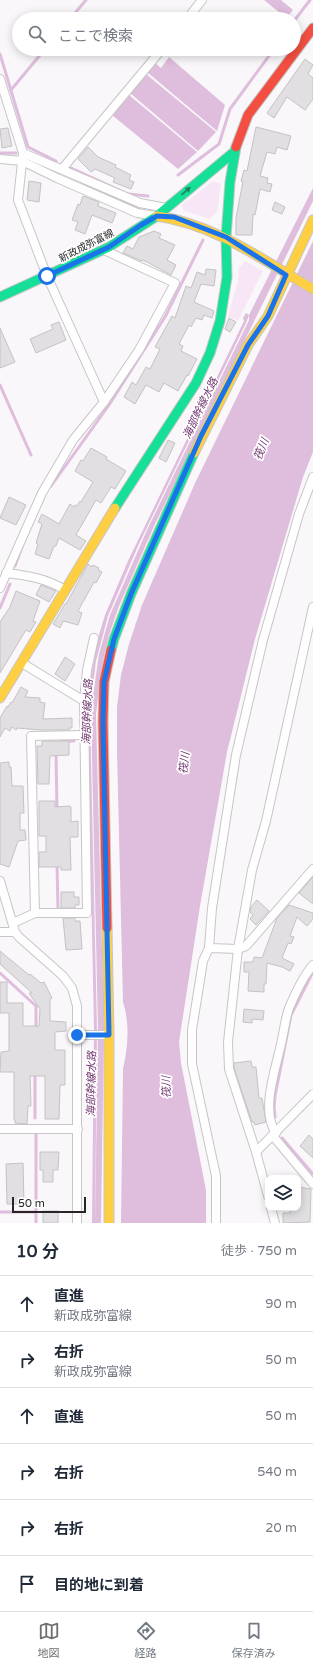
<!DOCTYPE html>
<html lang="ja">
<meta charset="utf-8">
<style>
:root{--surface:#fff;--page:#f6f6f7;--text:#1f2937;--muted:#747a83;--line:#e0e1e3;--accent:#706e70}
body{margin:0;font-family:"Varela Round","Noto Sans JP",sans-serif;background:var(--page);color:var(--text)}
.controls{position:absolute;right:12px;bottom:12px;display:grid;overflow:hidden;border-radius:8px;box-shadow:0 2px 10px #0003}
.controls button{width:36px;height:36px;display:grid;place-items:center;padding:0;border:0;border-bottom:1px solid var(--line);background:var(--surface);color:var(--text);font:20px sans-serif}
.scale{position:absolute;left:12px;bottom:10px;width:74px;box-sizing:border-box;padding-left:4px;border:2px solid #272526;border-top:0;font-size:11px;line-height:14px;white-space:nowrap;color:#272526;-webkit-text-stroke:3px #fff;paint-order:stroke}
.stop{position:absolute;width:12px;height:12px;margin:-9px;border:3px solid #1a73e8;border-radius:50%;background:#fff}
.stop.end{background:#1a73e8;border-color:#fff;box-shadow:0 1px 4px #0008}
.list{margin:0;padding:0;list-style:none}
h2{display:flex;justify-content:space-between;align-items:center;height:52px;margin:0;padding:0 16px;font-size:17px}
h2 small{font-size:13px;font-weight:400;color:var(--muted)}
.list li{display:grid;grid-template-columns:26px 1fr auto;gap:12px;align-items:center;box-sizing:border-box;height:56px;padding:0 16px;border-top:1px solid var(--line)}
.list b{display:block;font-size:15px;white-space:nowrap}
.list p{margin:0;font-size:13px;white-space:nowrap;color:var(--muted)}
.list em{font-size:13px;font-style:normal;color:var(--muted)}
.icon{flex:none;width:22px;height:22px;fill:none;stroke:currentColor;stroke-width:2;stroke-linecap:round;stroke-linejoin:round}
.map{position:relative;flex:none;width:313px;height:1223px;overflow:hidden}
.search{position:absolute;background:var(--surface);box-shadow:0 2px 10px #0003;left:12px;right:12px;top:12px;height:44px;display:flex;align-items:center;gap:10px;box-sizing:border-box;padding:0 14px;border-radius:22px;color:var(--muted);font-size:15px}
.sheet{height:388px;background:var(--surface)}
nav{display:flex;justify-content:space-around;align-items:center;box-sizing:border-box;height:56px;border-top:1px solid var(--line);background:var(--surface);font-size:11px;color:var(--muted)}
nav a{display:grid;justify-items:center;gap:2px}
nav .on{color:var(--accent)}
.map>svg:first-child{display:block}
.green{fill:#f7e6f6}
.water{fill:#dfbddd}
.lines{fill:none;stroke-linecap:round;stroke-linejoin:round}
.stream{stroke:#dfbddd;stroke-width:3}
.building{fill:#e1dfe1;stroke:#c4c2c4}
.street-casing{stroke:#c7c5c7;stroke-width:10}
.fast-casing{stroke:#c7c5c7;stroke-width:11}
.slow-casing{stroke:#c7c5c7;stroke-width:11}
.jam-casing{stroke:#c7c5c7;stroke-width:11}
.street{stroke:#fefefe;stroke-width:8}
.fast{stroke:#16e098;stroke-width:9}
.slow{stroke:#ffcf43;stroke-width:9}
.jam{stroke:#f24e42;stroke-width:9}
.oneway{fill:#1e825f}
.route{stroke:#1a73e8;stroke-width:5}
.labels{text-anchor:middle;stroke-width:3.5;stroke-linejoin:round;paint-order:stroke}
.street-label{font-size:10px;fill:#272526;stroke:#fff}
.water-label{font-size:11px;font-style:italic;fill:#733971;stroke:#fff}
</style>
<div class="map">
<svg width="313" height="1223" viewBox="0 0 313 1223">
<rect width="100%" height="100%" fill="#f9f7f9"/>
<g class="green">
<path d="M213,181L221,184L217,212L209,219L183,210L182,205Z"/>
<path d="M245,261L263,271L238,321L228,316L238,281L239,268Z"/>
</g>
<g class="water">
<path d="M264,0H281L293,10L286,18Z"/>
<path d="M169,57L225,105L217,131L147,72L155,63L161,68Z"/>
<path d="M146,74L216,132L198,151L130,93Z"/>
<path d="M129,95L197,152L178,169L112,115Z"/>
<path d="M313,188V201L155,524L119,606L109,635L103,660L96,714L104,1031L101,1223H95L98,1030L91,710L99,654L110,615L147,530L249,320V315Z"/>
<path d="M313,241V452L303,477L255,639L227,752L200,906L179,1042L181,1063L206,1190V1223H121L123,1069C128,1048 130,1023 123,1002L117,751V707L121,675L129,644L142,605L196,481Z"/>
<path d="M246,313L249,315L246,323L138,546L108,616L96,661L90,713L97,1030L95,1223H92L94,1030L88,734L90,682L98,638L105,615L128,561L244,321L243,318Z"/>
</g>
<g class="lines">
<g class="stream">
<path d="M70,19L86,0"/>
<path d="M294,21L310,0"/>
<path d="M0,54L28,147L56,161"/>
<path d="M11,90L45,49"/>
<path d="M0,153H16"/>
<path d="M71,168L128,194L148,196"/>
<path d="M178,175L219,144L230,109L274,49"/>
<path d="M81,182L139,209"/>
<path d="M0,385L31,455"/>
<path d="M51,486L109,405L165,317L203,240"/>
<path d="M15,566L22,547"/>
<path d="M0,608L10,584"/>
<path d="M62,741H74"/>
<path d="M56,753L57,811"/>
<path d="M57,865L58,909"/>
<path d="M0,973L36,1006V1030"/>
<path d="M275,1117L274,1107L275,1096L291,1015L313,972"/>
<path d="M35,1118V1074"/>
<path d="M282,1138L313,1174"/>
<path d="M0,1212H35"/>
<path d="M36,1223V1134"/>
</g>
</g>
<g class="building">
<path d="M305,59L313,65L308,74L313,78V99L305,110L287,97L274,118L267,113Z"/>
<path d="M256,127L291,136L287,150L277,147L275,154L267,152L260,176L268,178L267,183L272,184L270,192L260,189L255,215L253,214L252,235H236V218L243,181H241L244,170L247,171Z"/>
<path d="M8,128L12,146L2,148L0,129Z"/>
<path d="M88,147L98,157L116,165L115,167L131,175L129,180L134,182L131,189L113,182L115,178L95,169L91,172L78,159Z"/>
<path d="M29,181L41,183L39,202L27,200Z"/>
<path d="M83,196L99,202L98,206L116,213L112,223L92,215L85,234L75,230L78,222L72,220L78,204L80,205Z"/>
<path d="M275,202L285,207L282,214L272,210Z"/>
<path d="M154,231L161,234L159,238L175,245L167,260L176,265L171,275L147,262L142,260V261L123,253L127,246L133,249L139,237Z"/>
<path d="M206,269L216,270L214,286L201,284L194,302L214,311L212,318L204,315L202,320L196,318L191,327L189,325L179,344L183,346L181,351L197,359L188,376L187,375L178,391L164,383L159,392L146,385L135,404L124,397L132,382L136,385L146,367L150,369L160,349L155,347L172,316L175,318L186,286L191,288L197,272L205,275Z"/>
<path d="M229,318L236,322L230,332L225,329Z"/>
<path d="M59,322L66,340L36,353L30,339L53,329L51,325Z"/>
<path d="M0,328L15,362L0,368Z"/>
<path d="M168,440L175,443L166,462L159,458Z"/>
<path d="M91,448L107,457L106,459L126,471L115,489L111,487L101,503L96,500L76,535L86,541L80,550L59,538L56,546H54L49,559L35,554L38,544L36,543L42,524L38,522L42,514L59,524L70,504L74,507L75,505L77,506L80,501L81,502L93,482L75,471L81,460L83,461Z"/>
<path d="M9,497L26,505L16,525L0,518Z"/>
<path d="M88,564L92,567L93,565L99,568L98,570L102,572L96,583L94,582L78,611L82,613L78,625L63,621L60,628L53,624L65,604H66Z"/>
<path d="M41,585L56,591L49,602L36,595Z"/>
<path d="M16,591L40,601L33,621L36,622L30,632L26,630L0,673V622L10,607Z"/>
<path d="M65,657L75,664L65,681L55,674Z"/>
<path d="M21,687L28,691L25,697L40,698V702L45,703L43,719L72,718V728H69V730H42L17,728L16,730L12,727L10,731L5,728L0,737V718L7,706L8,707L11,702L12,703Z"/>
<path d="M42,741H69V755L50,756L49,784H38L37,746H42Z"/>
<path d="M9,762V767H11L12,786H23L24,813H20V830H25L26,840L18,841L9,867L0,864V763Z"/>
<path d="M39,801H55V807L69,806L71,807V822L78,821V837H70L71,870H61V867H39V852H46V836H39Z"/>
<path d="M313,877V904L299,893Z"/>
<path d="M61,892H74V897H79V905H75V908H61Z"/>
<path d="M257,900L269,911L256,925L250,919L253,915L250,912L251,907Z"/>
<path d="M289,905L313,913V919L307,926L297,917L290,936L294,937L291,944L288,943L282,958L294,964L290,971L282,967L267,963L266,984H264V992L248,991L249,972H244V962H253L254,957L262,958L277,918Z"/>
<path d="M63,918H75V921H80L82,949L66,950Z"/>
<path d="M0,951L29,975L30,974L41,983L44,982L52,998L50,999V1021L66,1022V1031L55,1032V1050H65V1085H60L59,1119H45V1076H30L31,1106H28L27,1124L15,1123V1120H14V1072H0L1,1052L9,1051V1013H0V982H7V1003H23V1026H39L40,1009L29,993H32L0,964Z"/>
<path d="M244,1009L264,1011L263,1020L252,1019V1023L243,1022Z"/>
<path d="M251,1061L252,1067H256L259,1098H262L266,1122L255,1125L254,1122H252L234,1068V1063Z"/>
<path d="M309,1135L313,1139V1158L300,1146Z"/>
<path d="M40,1152H59L58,1170H53V1182H43V1170H40Z"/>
<path d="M23,1163L24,1204H7L6,1164Z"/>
<path d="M298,1187L311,1189L310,1222L283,1223V1213H290V1209H298Z"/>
<rect x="43" y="1211" width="15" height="12"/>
</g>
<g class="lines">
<g class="street-casing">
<g id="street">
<path d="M187,19L202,0"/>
<path d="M0,79L23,153L18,200L47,276L104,402L73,440L42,493L0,588"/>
<path d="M23,153L140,203L166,208"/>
<path d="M0,159L22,161L57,178L137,213L157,216"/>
<path d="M62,169L162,49"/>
<path d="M104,250L175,283L139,350L104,402"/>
<path d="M6,573C29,576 45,578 65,590"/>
<path d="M22,663L84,701"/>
<path d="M0,881L15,932L19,937L63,976L72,988L77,1006V1223"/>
<path d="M35,913L31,736L83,735"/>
<path d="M13,923L35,913H87L84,701L87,670L94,638"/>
<path d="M0,932H15"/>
<path d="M209,948L238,949L246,946L313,869"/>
<path d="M77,1035H109"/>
<path d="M0,1129H78"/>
<path d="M276,1133C260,1111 276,1068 281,1044C284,1032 285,1019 289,1008C295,994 303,976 313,965"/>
<path d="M273,1136L313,1184"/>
<path d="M256,1152L313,1094"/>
<path d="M268,1196L256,1152L229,1069L228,1042L238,949L252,870L266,821L313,607"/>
<path d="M271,1208L275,1223"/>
<path d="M216,1223V1176L192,1064V1030L203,961L209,948L212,908L236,755L263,640L299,514L313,477"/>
</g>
</g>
<g class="fast-casing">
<g id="fast">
<path d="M0,297L109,247L157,216L234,152"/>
<path d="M115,508L196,383L210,353L220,321L227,277L226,237L230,182L236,147"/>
<path d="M111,650L114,639L131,594L194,453"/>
</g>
</g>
<g class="slow-casing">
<g id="slow">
<path d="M157,216C217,225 262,260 313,289"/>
<path d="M194,453L248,345L268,316L313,220"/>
<path d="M0,698L115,508"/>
<path d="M107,928L109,1035V1223"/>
</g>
</g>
<g class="jam-casing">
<g id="jam">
<path d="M236,147L248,115L313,28"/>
<path d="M107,928L103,722L104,682L111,650"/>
</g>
</g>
<use href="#street" class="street"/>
<use href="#fast" class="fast"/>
<use href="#slow" class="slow"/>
<use href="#jam" class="jam"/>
</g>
<defs><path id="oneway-solid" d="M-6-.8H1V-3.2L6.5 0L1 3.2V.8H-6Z"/></defs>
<use class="oneway" href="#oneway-solid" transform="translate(186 191) rotate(-41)"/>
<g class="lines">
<path class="route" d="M47,276L109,247L141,225L157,216L174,217L226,237L286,275L268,316L248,345L201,436L131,594L114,639L104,682L103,722L109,1035H77"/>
</g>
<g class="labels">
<g class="street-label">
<text transform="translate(86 245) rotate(-27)" y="4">新政成弥富線</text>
</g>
<g class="water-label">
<text transform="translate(200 408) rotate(-64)" y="4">海部幹線水路</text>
<text transform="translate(261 449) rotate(-68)" y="4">筏川</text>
<text transform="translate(87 712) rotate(-88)" y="4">海部幹線水路</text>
<text transform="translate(184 763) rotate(-84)" y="4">筏川</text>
<text transform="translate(91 1084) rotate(-89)" y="4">海部幹線水路</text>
<text transform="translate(166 1087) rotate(-91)" y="4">筏川</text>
</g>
</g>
</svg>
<div class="controls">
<button><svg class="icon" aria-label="layers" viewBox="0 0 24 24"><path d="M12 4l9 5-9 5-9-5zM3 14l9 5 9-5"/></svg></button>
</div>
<div class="scale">50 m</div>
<div class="stop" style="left:47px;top:276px"></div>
<div class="stop end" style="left:77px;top:1035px"></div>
<div class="search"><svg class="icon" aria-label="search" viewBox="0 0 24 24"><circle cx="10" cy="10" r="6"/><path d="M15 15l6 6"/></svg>ここで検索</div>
</div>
<section class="sheet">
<h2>10 分<small>徒歩 · 750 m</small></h2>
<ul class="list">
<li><svg class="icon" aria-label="ahead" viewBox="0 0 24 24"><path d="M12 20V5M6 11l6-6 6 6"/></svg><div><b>直進</b><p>新政成弥富線</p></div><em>90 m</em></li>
<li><svg class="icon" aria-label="right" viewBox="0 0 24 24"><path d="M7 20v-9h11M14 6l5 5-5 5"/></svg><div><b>右折</b><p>新政成弥富線</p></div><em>50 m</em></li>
<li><svg class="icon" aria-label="ahead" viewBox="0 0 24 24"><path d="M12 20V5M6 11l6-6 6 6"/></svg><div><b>直進</b></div><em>50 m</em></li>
<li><svg class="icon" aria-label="right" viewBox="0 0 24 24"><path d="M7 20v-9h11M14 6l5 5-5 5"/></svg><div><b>右折</b></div><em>540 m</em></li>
<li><svg class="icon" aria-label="right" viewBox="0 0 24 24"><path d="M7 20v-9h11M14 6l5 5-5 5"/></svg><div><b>右折</b></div><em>20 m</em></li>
<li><svg class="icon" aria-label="arrive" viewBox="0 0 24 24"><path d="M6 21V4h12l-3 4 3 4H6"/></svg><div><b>目的地に到着</b></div></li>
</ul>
</section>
<nav>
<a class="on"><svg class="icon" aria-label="map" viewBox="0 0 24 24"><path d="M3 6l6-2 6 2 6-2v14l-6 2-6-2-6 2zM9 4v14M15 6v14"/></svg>地図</a>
<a><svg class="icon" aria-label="directions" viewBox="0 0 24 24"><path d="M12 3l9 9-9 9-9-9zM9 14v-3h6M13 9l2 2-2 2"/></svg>経路</a>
<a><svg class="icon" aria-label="saved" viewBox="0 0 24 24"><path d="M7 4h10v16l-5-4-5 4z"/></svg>保存済み</a>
</nav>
